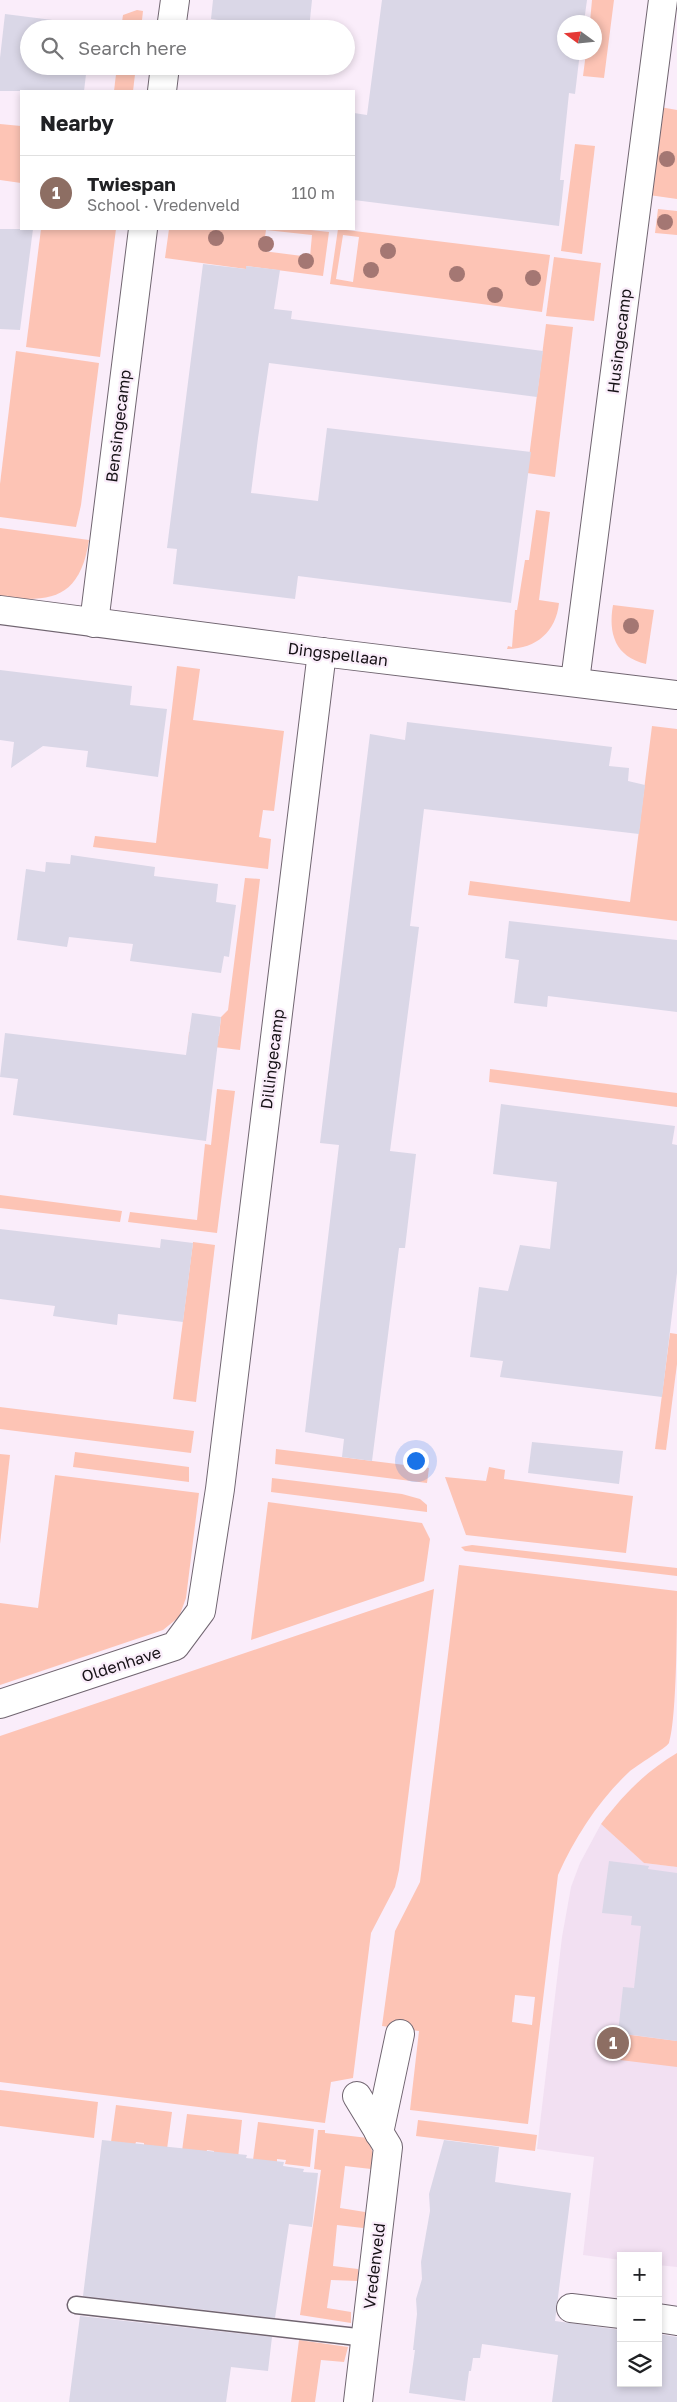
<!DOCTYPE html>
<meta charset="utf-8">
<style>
:root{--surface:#fff;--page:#f2f2f2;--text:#202124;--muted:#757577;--line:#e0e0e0;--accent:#2c7e50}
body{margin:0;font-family:"Golos Text",sans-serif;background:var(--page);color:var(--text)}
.controls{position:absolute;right:15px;bottom:15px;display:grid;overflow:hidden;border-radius:0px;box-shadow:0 2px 8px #0003}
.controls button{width:45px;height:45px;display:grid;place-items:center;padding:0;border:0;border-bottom:1px solid var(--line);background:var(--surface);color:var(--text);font:25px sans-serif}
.compass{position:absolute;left:557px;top:15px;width:45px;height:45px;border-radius:50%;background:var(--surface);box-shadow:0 2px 8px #0003;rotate:285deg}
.you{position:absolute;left:415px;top:1460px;width:18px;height:18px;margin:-12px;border:4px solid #fff;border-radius:50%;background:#1a73e8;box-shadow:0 0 0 8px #1a73e833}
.badge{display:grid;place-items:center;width:32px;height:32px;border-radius:50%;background:var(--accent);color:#fff;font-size:16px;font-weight:700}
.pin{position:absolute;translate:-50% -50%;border:2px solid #fff;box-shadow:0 1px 5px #0006}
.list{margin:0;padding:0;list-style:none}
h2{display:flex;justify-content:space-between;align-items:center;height:65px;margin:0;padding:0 20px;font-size:21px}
h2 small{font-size:16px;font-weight:400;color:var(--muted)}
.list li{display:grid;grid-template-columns:32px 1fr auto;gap:15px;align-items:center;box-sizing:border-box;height:75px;padding:0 20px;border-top:1px solid var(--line)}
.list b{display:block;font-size:19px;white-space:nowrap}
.list p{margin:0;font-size:16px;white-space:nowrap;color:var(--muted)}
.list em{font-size:16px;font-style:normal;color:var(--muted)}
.icon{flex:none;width:28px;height:28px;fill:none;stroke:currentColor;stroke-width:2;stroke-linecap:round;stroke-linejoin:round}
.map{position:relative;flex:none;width:677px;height:2402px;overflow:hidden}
.search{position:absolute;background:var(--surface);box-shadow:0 2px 8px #0003;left:20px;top:20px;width:335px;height:55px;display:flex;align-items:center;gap:12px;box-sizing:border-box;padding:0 18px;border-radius:28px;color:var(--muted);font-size:19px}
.panel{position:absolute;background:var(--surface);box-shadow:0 2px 8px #0003;left:20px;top:90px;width:335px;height:140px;border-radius:0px}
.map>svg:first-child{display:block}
.built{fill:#f2e0f2}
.green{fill:#fdc4b5;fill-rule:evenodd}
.building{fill:#dad7e7}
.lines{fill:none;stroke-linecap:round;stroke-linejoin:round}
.service-casing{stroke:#706570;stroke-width:19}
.minor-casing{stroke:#706570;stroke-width:30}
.service{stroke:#fff;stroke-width:16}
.minor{stroke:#fff;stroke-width:28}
.tree{fill:#a47773}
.labels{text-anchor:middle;stroke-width:4.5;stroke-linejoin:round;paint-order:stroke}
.street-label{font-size:16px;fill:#161116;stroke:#faedfa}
</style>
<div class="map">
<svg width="677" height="2402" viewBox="0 0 677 2402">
<rect width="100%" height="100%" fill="#faedfa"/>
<path class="built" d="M601,1824L644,1863L677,1867V2267L658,2265V2256H621V2260L583,2255L594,2157L537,2149L562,1937L571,1887L580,1863Z"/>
<g class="green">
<path d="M592,0H614L604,78L583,76L586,53L594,52V22H590Z"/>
<path d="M137,10L143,11L141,29H121L123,15Z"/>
<path d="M117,66H136L133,91H114Z"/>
<path d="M660,107L677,110V199L649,195Z"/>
<path d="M0,124L21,126V183L0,180Z"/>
<path d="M575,144L595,146L582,254L561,251Z"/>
<path d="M658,209L677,211V235L655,233Z"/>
<path d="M41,229H116L100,357L26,347Z"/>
<path d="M169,229H302L329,232L323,276L246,266V269L165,258ZM266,230L312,235L310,257L263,251Z"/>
<path d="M338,229L550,255L542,312L330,284ZM343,235L359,237L353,282L336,279Z"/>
<path d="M554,257L601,263L594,321L546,316Z"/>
<path d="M546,324L573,327L555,477L527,473Z"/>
<path d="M16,351L99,363L81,505L76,527L0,517V484Z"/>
<path d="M536,510L550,512L539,600L559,603C556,632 536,649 507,649L508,646L512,647L515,610H517L525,560H529Z"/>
<path d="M0,528L89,540C80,598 52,603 0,597Z"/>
<path d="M613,605L654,610L646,664C615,657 608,633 613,605Z"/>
<path d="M177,666L200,669L193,720L284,731L274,811L263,810L259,837L271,839L268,869L93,847L95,836L156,843Z"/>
<path d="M652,726L677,729V921L468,895L470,881L630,902Z"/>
<path d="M245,878L260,879L240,1050L188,1044L189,1032L219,1036L221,1017L228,1010Z"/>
<path d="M490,1069L677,1093V1107L489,1082Z"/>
<path d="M217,1089L235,1091L217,1233L128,1222L130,1212L197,1220L205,1144L211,1145Z"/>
<path d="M0,1195L122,1211L120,1222L0,1208Z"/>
<path d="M193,1242L215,1245L196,1402L173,1399Z"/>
<path d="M670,1333L677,1334V1364L666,1450L655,1449Z"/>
<path d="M0,1407L194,1431L191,1453L0,1429Z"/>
<path d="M276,1449L429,1468L427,1483L275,1464Z"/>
<path d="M75,1452L189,1467V1482L73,1467Z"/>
<path d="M0,1454L10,1455L0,1544Z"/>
<path d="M489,1467L505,1470L504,1479L633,1496L626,1553L466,1535L445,1477L486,1481Z"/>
<path d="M55,1475L199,1493L186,1598L179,1617L163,1630L0,1685V1603L38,1608Z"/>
<path d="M272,1478L402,1494L420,1499L427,1505V1512L271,1492Z"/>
<path d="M268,1502L422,1523L430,1539L424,1581L251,1640Z"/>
<path d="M472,1545L677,1568V1576L465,1551L461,1547Z"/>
<path d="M459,1565L677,1591C677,1624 677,1718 669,1743C666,1748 637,1765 629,1772C599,1800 575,1837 558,1875L528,2124L410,2110L419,2031L382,2026L395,1931L420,1882ZM515,1995L535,1997L532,2025L512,2022Z"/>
<path d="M434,1589L399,1870L395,1887L371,1933L353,2078L331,2082L325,2123L0,2082V1736Z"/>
<path d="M677,1753V1867L644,1863L601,1824C623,1795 645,1772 677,1753Z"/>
<path d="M623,2034L677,2041V2067L620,2060Z"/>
<path d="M0,2090L98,2102L94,2138L0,2126Z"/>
<path d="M116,2105L172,2112L167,2149L144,2146V2143L136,2142L135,2145L111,2142Z"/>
<path d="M187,2114L242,2120L238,2158L214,2155V2151L207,2150L206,2154L182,2151Z"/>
<path d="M418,2120L537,2135L535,2151L416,2136Z"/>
<path d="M258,2122L314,2129L310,2167L285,2164L286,2160L277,2159V2163L253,2160Z"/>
<path d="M318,2130H325V2133L368,2138L373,2154V2168L371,2169L345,2166L340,2208L365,2212L367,2214L365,2226L363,2228L337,2225L333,2266L358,2269L359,2281L331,2280L327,2308L351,2312V2323L300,2315L321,2170L314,2169Z"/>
<path d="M299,2340L348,2347L344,2362L321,2360L315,2402H291Z"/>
</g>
<g class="building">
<path d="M213,0H312L309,29H282L211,19Z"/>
<path d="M382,0H587L584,22H564V52H580L575,94L569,93L560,180H564L559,226L354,200V113L367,115Z"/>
<path d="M5,14L92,25V29H29V66H87L84,91H0V58Z"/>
<path d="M0,229H33L20,330L0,329Z"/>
<path d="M203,264L246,269V266L280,270L274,309L292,311L291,319L543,351L537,397L269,363L258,438L251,493L318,501L327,428L531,452L511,603L298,576L295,599L173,584L177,549L167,548Z"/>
<path d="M0,670L132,686L130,705L167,709L158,777L86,767L88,751L43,746L11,768L14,742L0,740Z"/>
<path d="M407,722L612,747L609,766L629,768L628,781L645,785L639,834L424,809L410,926L419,927L390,1151L416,1154L405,1248H399L372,1461L342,1457L344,1439L305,1432L339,1145L320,1143L370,734L405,740Z"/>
<path d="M71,855L155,867L154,876L218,884L216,902L236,905L229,957L224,956L221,973L130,961L133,944L69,937L67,947L17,940L26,869L45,872L46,862L70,864Z"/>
<path d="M509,921L677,940V1012L548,996L547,1007L514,1003L519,960L505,958Z"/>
<path d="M192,1013L221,1017L206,1141L13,1115L18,1079L0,1077L5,1033L186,1055Z"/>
<path d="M501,1104L675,1126L672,1144L677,1145V1273L662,1397L500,1377L503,1361L470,1357L479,1287L508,1291L520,1245L550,1249L557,1182L493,1174Z"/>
<path d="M0,1229L160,1248L161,1239L193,1243L183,1322L118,1314L117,1325L53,1316L55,1306L0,1299Z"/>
<path d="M532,1442L623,1451L619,1484L528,1473Z"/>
<path d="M609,1861L649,1866L648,1869L677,1873V2041L618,2033L623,1987L634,1988L641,1926L631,1925L632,1916L602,1913Z"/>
<path d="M102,2140L247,2155L246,2158L284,2162L283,2166L304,2169L303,2172L318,2173L312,2227L289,2224L275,2318L83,2296Z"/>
<path d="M444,2140L499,2147L495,2182L571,2193L555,2321L621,2330V2383H658V2334L677,2337V2402H552L558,2355L482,2344L480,2358H473L471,2371H469L465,2401L409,2393L415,2350H413L417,2314L416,2299L422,2279L421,2262L430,2211L429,2194Z"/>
<path d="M80,2316L272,2337L268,2371L231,2367L226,2402H69Z"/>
</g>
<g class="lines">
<g class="service-casing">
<path id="service" d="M76,2305L366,2338"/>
</g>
<g class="minor-casing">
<g id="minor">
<path d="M171,29L175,0"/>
<path d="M162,91L165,66"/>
<path d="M0,610L322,652L677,695"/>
<path d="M94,623L143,229"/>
<path d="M575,681L663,0"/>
<path d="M0,1704L175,1646L201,1611L220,1489L322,652"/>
<path d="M357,2096L388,2147L358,2402"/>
<path d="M379,2133L400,2034"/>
<path d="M571,2308L621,2314"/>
<path d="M658,2318L677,2321"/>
</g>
</g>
<use href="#service" class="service"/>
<use href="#minor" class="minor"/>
</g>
<g class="tree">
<circle cx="667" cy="159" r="8"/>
<circle cx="665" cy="222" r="8"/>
<circle cx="216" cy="238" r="8"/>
<circle cx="266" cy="244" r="8"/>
<circle cx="388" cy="251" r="8"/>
<circle cx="306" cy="261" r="8"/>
<circle cx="371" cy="270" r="8"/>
<circle cx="457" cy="274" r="8"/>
<circle cx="533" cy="278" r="8"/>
<circle cx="495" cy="295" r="8"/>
<circle cx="631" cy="626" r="8"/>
</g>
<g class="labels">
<g class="street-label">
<text transform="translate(619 341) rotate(-83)" y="6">Husingecamp</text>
<text transform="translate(118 426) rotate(-83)" y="6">Bensingecamp</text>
<text transform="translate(338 654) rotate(7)" y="6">Dingspellaan</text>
<text transform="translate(272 1059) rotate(-83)" y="6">Dillingecamp</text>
<text transform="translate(121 1664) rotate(-18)" y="6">Oldenhave</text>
<text transform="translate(374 2266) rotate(-83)" y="6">Vredenveld</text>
</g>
</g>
</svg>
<div class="controls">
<button>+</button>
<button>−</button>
<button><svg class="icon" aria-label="layers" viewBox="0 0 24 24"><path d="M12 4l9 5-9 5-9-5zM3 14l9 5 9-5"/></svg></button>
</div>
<svg class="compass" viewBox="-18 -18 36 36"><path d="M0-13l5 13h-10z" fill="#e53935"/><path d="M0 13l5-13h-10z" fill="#757577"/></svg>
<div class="you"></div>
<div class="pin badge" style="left:613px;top:2043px;background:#8d6e63">1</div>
<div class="search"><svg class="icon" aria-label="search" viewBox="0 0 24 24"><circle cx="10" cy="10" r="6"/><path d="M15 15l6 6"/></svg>Search here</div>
<section class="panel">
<h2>Nearby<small></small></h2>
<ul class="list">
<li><span class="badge" style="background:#8d6e63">1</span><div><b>Twiespan</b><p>School · Vredenveld</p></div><em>110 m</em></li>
</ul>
</section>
</div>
